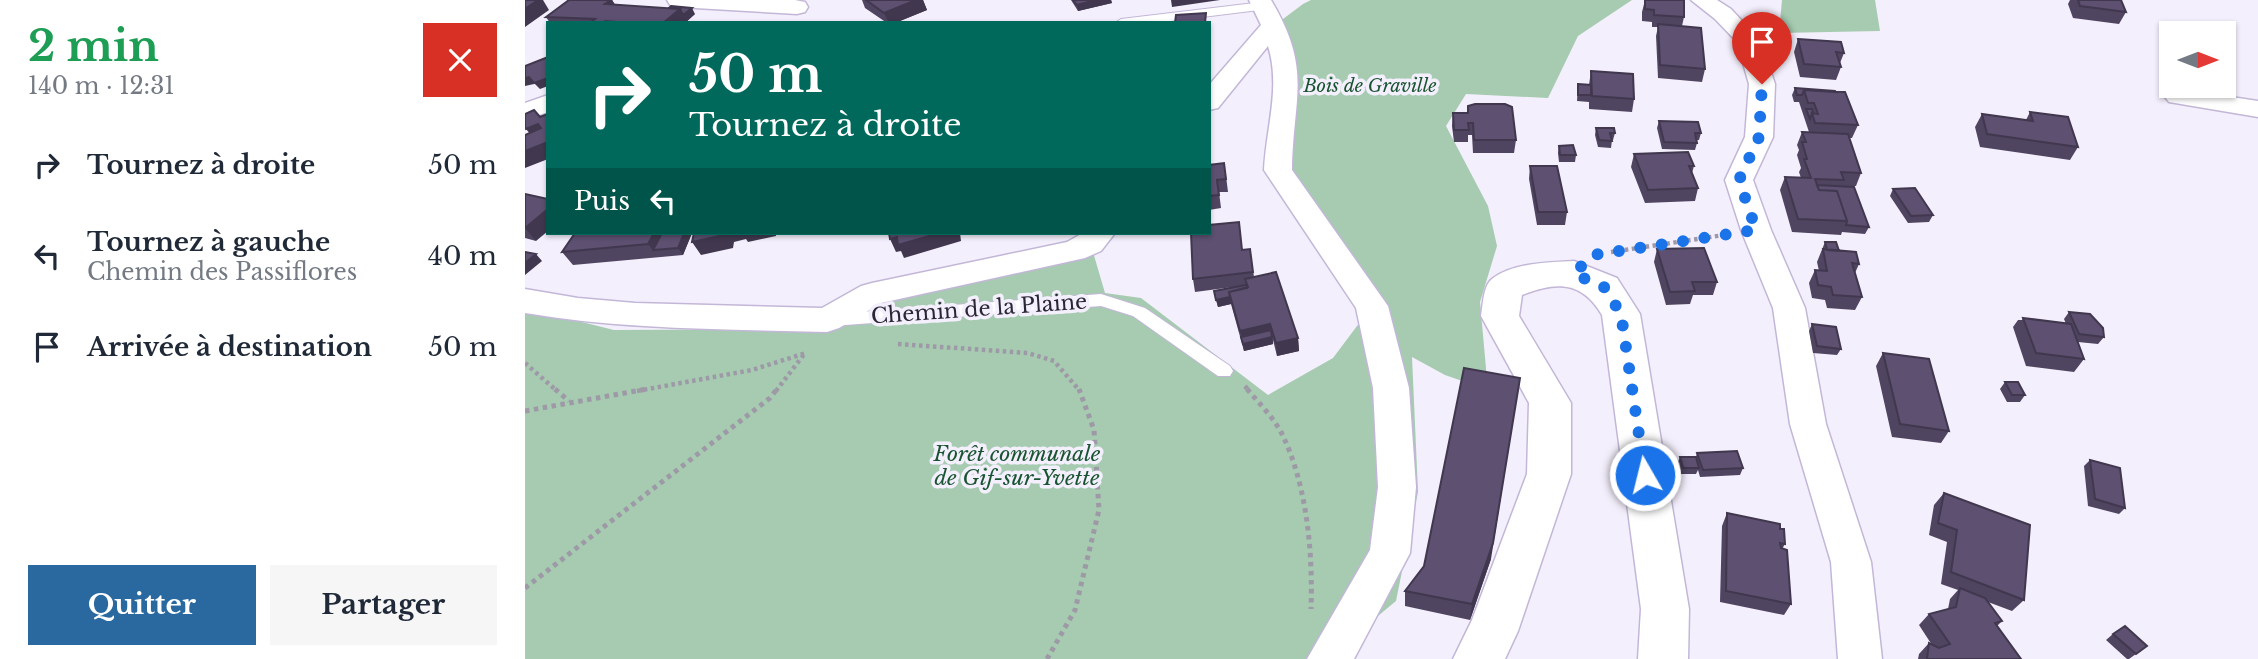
<!DOCTYPE html>
<html lang="fr">
<meta charset="utf-8">
<style>
:root{--surface:#fff;--page:#f6f6f7;--text:#1f2937;--muted:#747a83;--accent:#29699f}
body{margin:0;font-family:"Libre Baskerville",serif;background:var(--page);color:var(--text);height:100vh;display:flex;flex-direction:column;font-size:26px;white-space:nowrap}
*{box-sizing:border-box;margin:0}
p{font-size:23px;color:var(--muted)}
.icon{flex:none;width:38px;height:38px;fill:none;stroke:currentColor;stroke-width:2;stroke-linecap:round;stroke-linejoin:round}
.map{position:relative;flex:1;overflow:hidden}
.panel{display:flex;flex-direction:column;background:var(--surface);width:525px}
.panel>*{flex:none}
.top-card{position:absolute;left:21px;top:21px;width:665px;height:214px;border-radius:0px;box-shadow:0 2px 5px #0004;background:#00695c;color:#fff;overflow:hidden}
.needle{width:46px;rotate:90deg}
.controls{position:absolute;left:1634px;top:21px;display:grid;gap:14px}
.controls a{display:grid;place-items:center;width:77px;height:77px;border-radius:0px;background:var(--surface);box-shadow:0 2px 5px #0004;font-size:35px}
.pin{position:absolute;display:grid;place-items:center;width:60px;height:60px;color:#fff;margin:-72px -30px;border-radius:50% 50% 50% 0;rotate:-45deg;box-shadow:0 0 7px #0007}
.pin .icon{rotate:45deg}
.me{position:absolute;width:77px;margin:-38px;rotate:352deg;stroke-linejoin:round;filter:drop-shadow(0 0 5px #0008)}
.turn{display:flex;align-items:center;gap:24px;height:147px;padding:0 28px;font-size:32px}
.turn .icon{width:91px;height:91px;stroke-width:2.5}
.turn b{display:block;font-size:49px;line-height:60px}
.then{display:flex;align-items:center;height:66px;padding:0 28px;background:#0003;gap:14px;font-size:26px}
.round{display:grid;place-items:center;flex:none;width:74px;height:74px;border-radius:0px;background:var(--page)}
.summary{display:flex;align-items:center;justify-content:space-between;height:119px;padding:0 28px}
h1{font-size:42px;font-weight:700;line-height:52px;color:#1e9e55}
.button{display:flex;gap:14px;margin-top:auto;padding:14px 28px}
.button a{flex:1;height:80px;border-radius:0px;background:var(--accent);color:#fff;font-size:28px;font-weight:700;line-height:80px;text-align:center}
.button a+a{background:var(--page);color:var(--text)}
ul{padding:0;list-style:none}
li{display:flex;align-items:center;gap:21px;height:91px;padding:0 28px}
li div{flex:1}
li b{display:block;font-size:26px}
li em{font-style:normal}
main{display:flex;flex:1;min-height:0}
.map>svg:first-child{display:block}
</style>
<main>
<section class="panel">
<div class="summary"><div><h1>2 min</h1><p>140 m · 12:31</p></div><a class="round" style="background:#d93025;color:#fff"><svg class="icon" aria-label="close" viewBox="0 0 24 24"><path d="M6 6l12 12M18 6L6 18"/></svg></a></div>
<ul>
<li><svg class="icon" aria-label="right" viewBox="0 0 24 24"><path d="M7 20v-9h11M14 6l5 5-5 5"/></svg><div><b>Tournez à droite</b></div><em>50 m</em></li>
<li><svg class="icon" aria-label="left" viewBox="0 0 24 24"><path d="M17 20v-9H6M10 6l-5 5 5 5"/></svg><div><b>Tournez à gauche</b><p>Chemin des Passiflores</p></div><em>40 m</em></li>
<li><svg class="icon" aria-label="arrive" viewBox="0 0 24 24"><path d="M6 21V4h12l-3 4 3 4H6"/></svg><div><b>Arrivée à destination</b></div><em>50 m</em></li>
</ul>
<div class="button"><a>Quitter</a><a>Partager</a></div>
</section>
<div class="map">
<svg width="1733" height="659" viewBox="0 0 1733 659">
<rect width="100%" height="100%" fill="#f4effc"/>
<path fill="#a6cbb1" d="M 786,0 L 1107,0 L 1053,36 L 1023,98 L 941,94 L 921,126 L 963,206 L 972,246 L 955,302 L 963,390 L 920,375 L 887,357 L 893,492 L 871,601 L 801,659 L 0,659 L 0,308 L 89,330 L 262,329 L 349,301 L 568,252 L 580,293 L 616,298 L 743,395 L 808,358 L 847,306 L 765,189 L 746,28 L 778,4 Z
M 1257,0 L 1350,0 L 1355,31 L 1254,33 Z"/>
<g fill="none" stroke-linecap="round" stroke-linejoin="round">
<g stroke="#c3b7d8" stroke-width="2">
<path id="lane" d="M 738,2 L 742,3 L 742,9 L 629,23 L 590,23 L 596,19 Z
M 576,294 L 620,308 L 705,366 L 708,371 L 705,376 L 693,376 L 608,316 L 576,306 L 307,326 L 301,324 L 298,320 L 301,316 L 307,314 Z"/>
</g>
<g stroke="#c3b7d8" stroke-width="3">
<path id="street" d="M 142,0 L 270,0 L 280,2 L 283,7 L 280,12 L 272,14 L 153,7 L 145,5 Z
M 724,0 L 746,0 C 788,70 768,97 767,170 L 863,306 L 884,388 L 891,487 L 885,553 L 829,659 L 782,659 L 845,550 L 853,487 L 848,388 L 831,308 L 739,170 C 741,128 756,87 743,46 L 693,108 L 684,110 L 684,85 L 736,25 Z
M 1166,0 L 1192,0 L 1206,9 L 1235,40 L 1250,84 L 1248,137 L 1228,180 L 1246,230 L 1280,308 L 1301,424 L 1346,562 L 1357,659 L 1313,659 L 1306,562 L 1265,424 L 1248,308 L 1216,230 L 1200,180 L 1220,137 L 1224,84 L 1212,42 L 1190,19 Z
M 1653,89 L 1733,101 L 1733,117 L 1644,102 L 1640,97 L 1644,92 Z
M 23,95 L 23,112 L 0,120 L 0,103 Z
M 558,233 L 590,233 L 576,251 L 560,258 L 356,303 L 314,328 L 302,332 C 201,329 100,330 0,313 L 0,289 L 53,298 L 110,303 L 297,308 L 336,286 L 347,283 L 542,242 Z"/>
</g>
<g stroke="#c3b7d8" stroke-width="3">
<path id="secondary" d="M 1049,261 L 1092,278 L 1115,314 L 1164,609 L 1163,659 L 1113,659 L 1116,609 L 1077,315 C 1057,281 1032,281 997,295 L 994,316 L 1046,403 L 1046,474 L 993,631 L 980,659 L 928,659 L 947,620 L 1002,474 L 1004,403 L 956,316 C 958,305 958,286 967,279 C 986,263 1026,262 1049,261 Z"/>
</g>
<path stroke="#9e99a6" stroke-width="4.5" stroke-dasharray="3.5 3.5" stroke-linecap="butt" d="M 1086,252 L 1199,235
M 373,344 L 503,353 L 529,361 L 555,391
M 0,363 L 32,391
M 720,386 L 724,391
M 112,391 L 227,370 L 281,353
M 251,391 L 280,353"/>
<path stroke="#9e99a6" stroke-width="5" stroke-dasharray="4.5 4.5" stroke-linecap="butt" d="M 30,389 L 44,401
M 722,389 C 734,403 747,416 756,432 C 782,483 788,553 786,609
M 0,411 L 122,389
M 0,588 L 245,398 L 252,389
M 522,659 L 550,610 L 574,510 L 569,430 L 554,389"/>
<use href="#lane" fill="#fff" fill-rule="evenodd"/>
<use href="#street" fill="#fff" fill-rule="evenodd"/>
<use href="#secondary" fill="#fff" fill-rule="evenodd"/>
</g>
<path fill="#504561" d="M 87,0 L 90,5 L 170,14 L 160,23 L 25,23 L 21,17 Z
M 337,0 L 398,0 L 402,10 L 370,23 L 362,23 L 340,8 Z
M 546,0 L 586,0 L 587,3 L 553,11 Z
M 1120,0 L 1159,17 L 1157,26 L 1180,69 L 1177,82 L 1133,78 L 1131,36 L 1133,27 L 1127,27 L 1127,22 L 1117,21 L 1117,12 Z
M 1545,0 L 1596,0 L 1601,12 L 1594,24 L 1548,18 L 1543,4 Z
M 1273,39 L 1319,53 L 1315,63 L 1316,67 L 1311,80 L 1275,77 L 1269,52 Z
M 1066,71 L 1109,99 L 1107,112 L 1064,109 L 1064,102 L 1052,101 L 1053,84 L 1064,85 Z
M 1270,88 L 1310,91 L 1333,125 L 1327,138 L 1324,138 L 1336,173 L 1331,186 L 1316,186 L 1344,227 L 1340,234 L 1317,232 L 1316,235 L 1267,232 L 1255,190 L 1260,177 L 1276,178 L 1274,172 L 1276,168 L 1272,155 L 1274,150 L 1272,145 L 1277,132 L 1284,132 L 1274,102 L 1269,102 L 1267,95 Z
M 1505,112 L 1553,147 L 1545,160 L 1455,147 L 1450,127 L 1457,114 L 1501,120 Z
M 928,113 L 991,140 L 989,153 L 948,153 L 947,135 L 943,135 L 943,142 L 929,142 L 927,126 Z
M 1134,121 L 1176,133 L 1174,140 L 1171,140 L 1172,143 L 1170,150 L 1137,149 L 1132,128 Z
M 1071,128 L 1090,133 L 1088,140 L 1087,140 L 1086,148 L 1073,147 L 1070,135 Z
M 1034,146 L 1051,155 L 1050,162 L 1034,162 L 1033,153 Z
M 1109,154 L 1169,166 L 1167,173 L 1173,188 L 1170,201 L 1120,203 L 1106,167 Z
M 684,165 L 701,176 L 703,192 L 694,192 L 696,208 L 684,210 Z
M 1005,166 L 1042,212 L 1040,225 L 1012,225 L 1004,179 Z
M 1368,189 L 1408,215 L 1404,222 L 1383,223 L 1365,196 Z
M 0,194 L 11,241 L 0,238 Z
M 714,222 L 717,250 L 725,249 L 729,277 L 773,338 L 774,351 L 752,356 L 748,340 L 748,344 L 719,351 L 706,304 L 693,307 L 689,291 L 708,287 L 670,292 L 668,279 Z
M 50,233 L 167,233 L 158,255 L 48,265 L 37,252 Z
M 1300,242 L 1334,264 L 1330,273 L 1337,297 L 1330,310 L 1302,308 L 1300,300 L 1287,298 L 1284,283 L 1290,270 L 1294,271 L 1292,262 Z
M 1132,249 L 1192,282 L 1188,295 L 1168,295 L 1165,304 L 1141,305 L 1129,262 Z
M 1544,312 L 1579,337 L 1573,344 L 1553,342 L 1559,359 L 1549,372 L 1501,366 L 1488,327 L 1493,320 L 1497,320 L 1498,318 L 1541,324 L 1539,319 Z
M 1287,324 L 1316,349 L 1312,355 L 1288,353 L 1284,331 Z
M 1358,353 L 1424,431 L 1416,443 L 1367,437 L 1351,366 Z
M 1480,382 L 1500,395 L 1495,402 L 1482,402 L 1475,389 Z
M 1172,453 L 1218,468 L 1215,475 L 1175,477 L 1173,470 L 1171,474 L 1155,474 L 1152,464 L 1155,457 L 1171,457 Z
M 1565,460 L 1600,508 L 1594,514 L 1563,506 L 1559,466 Z
M 1419,493 L 1499,600 L 1487,611 L 1463,602 L 1477,621 L 1472,626 L 1496,659 L 1393,659 L 1394,654 L 1404,643 L 1407,645 L 1394,625 L 1404,614 L 1423,609 L 1425,599 L 1433,590 L 1416,584 L 1422,542 L 1404,535 L 1409,505 Z
M 1202,513 L 1255,529 L 1260,544 L 1257,549 L 1266,604 L 1259,615 L 1195,602 L 1197,526 Z
M 966,559 L 945,620 L 880,606 L 880,591 Z
M 1588,634 L 1622,646 L 1604,659 L 1602,659 L 1581,640 Z"/>
<path fill="#41384f" d="M 13,0 L 18,0 L 24,10 L 0,27 L 0,9 Z
M 87,0 L 95,12 L 80,4 Z
M 391,0 L 398,0 L 402,10 L 370,23 L 364,23 L 359,13 Z
M 571,0 L 586,0 L 587,3 L 553,11 L 552,5 Z
M 646,0 L 695,0 L 647,7 Z
M 167,8 L 170,14 L 160,23 L 138,23 L 155,9 Z
M 4,77 L 9,84 L 0,86 L 0,78 Z
M 23,78 L 23,86 L 15,89 L 9,83 Z
M 13,124 L 23,137 L 11,141 L 1,129 Z
M 23,142 L 23,159 L 0,168 L 0,151 Z
M 23,209 L 23,231 L 11,241 L 0,228 Z
M 129,233 L 146,233 L 128,250 L 123,244 Z
M 159,233 L 167,233 L 158,255 L 153,248 Z
M 200,233 L 251,233 L 251,236 L 223,242 L 221,239 L 209,242 L 208,248 L 176,255 L 167,242 Z
M 415,233 L 435,233 L 436,241 L 379,258 L 376,251 L 371,252 L 365,239 L 372,237 Z
M 11,254 L 17,261 L 0,275 L 0,263 Z
M 705,297 L 706,304 L 693,307 L 691,300 Z
M 745,324 L 748,344 L 719,351 L 715,331 Z
M 773,338 L 774,351 L 752,356 L 751,343 Z
M 995,378 L 966,559 L 945,620 L 947,604 Z"/>
<path fill="#5d5071" stroke="#41384f" stroke-width="2" d="M 0,0 L 13,0 L 0,9 Z
M 44,0 L 86,0 L 80,4 L 155,9 L 138,23 L 103,23 L 80,21 L 78,23 L 65,23 L 70,19 L 21,17 Z
M 341,0 L 391,0 L 359,13 Z
M 548,0 L 571,0 L 552,5 Z
M 1120,0 L 1159,0 L 1159,17 L 1129,15 L 1129,10 L 1120,9 Z
M 1553,0 L 1596,0 L 1601,12 L 1555,6 Z
M 146,6 L 167,8 L 158,15 L 155,9 L 144,8 Z
M 681,13 L 680,23 L 650,23 L 651,15 Z
M 1133,24 L 1176,28 L 1180,69 L 1135,65 Z
M 1273,39 L 1316,42 L 1319,53 L 1311,52 L 1316,67 L 1279,64 Z
M 23,57 L 23,78 L 9,83 L 4,77 L 0,78 L 0,66 Z
M 1066,71 L 1108,74 L 1109,99 L 1067,96 Z
M 1053,84 L 1066,85 L 1066,95 L 1053,95 Z
M 1270,88 L 1310,91 L 1311,92 L 1279,90 L 1277,95 L 1272,95 Z
M 1279,90 L 1320,92 L 1333,125 L 1290,123 L 1287,113 L 1293,114 L 1289,103 L 1283,103 Z
M 950,104 L 980,104 L 987,107 L 991,140 L 949,140 L 948,123 L 943,123 L 944,130 L 929,130 L 928,113 L 943,113 L 943,106 Z
M 1281,109 L 1287,109 L 1288,113 L 1287,113 L 1285,119 Z
M 9,110 L 15,117 L 23,114 L 23,142 L 0,151 L 0,135 L 16,128 L 13,124 L 1,129 L 0,127 L 0,114 Z
M 1505,112 L 1543,117 L 1553,147 L 1462,134 L 1457,114 L 1508,121 Z
M 1134,121 L 1173,122 L 1176,133 L 1170,133 L 1172,143 L 1139,142 Z
M 1071,128 L 1089,128 L 1090,133 L 1085,133 L 1087,141 L 1074,140 Z
M 1277,132 L 1323,134 L 1336,173 L 1316,172 L 1319,180 L 1290,179 L 1294,190 L 1312,191 L 1322,221 L 1273,219 L 1260,177 L 1286,178 L 1279,159 L 1282,159 L 1277,142 L 1281,142 Z
M 1048,145 L 1051,155 L 1035,155 L 1034,146 Z
M 1163,152 L 1169,166 L 1164,166 L 1173,188 L 1123,190 L 1109,154 Z
M 699,163 L 701,179 L 692,180 L 694,195 L 684,196 L 684,165 Z
M 1005,166 L 1032,166 L 1042,212 L 1013,212 Z
M 1292,185 L 1329,187 L 1344,227 L 1321,225 L 1322,221 L 1312,191 L 1294,190 Z
M 1390,188 L 1408,215 L 1386,216 L 1368,189 Z
M 0,194 L 23,199 L 23,209 L 0,228 Z
M 714,222 L 717,250 L 725,249 L 728,272 L 668,279 L 666,233 L 684,233 L 684,225 Z
M 50,233 L 129,233 L 123,244 L 37,252 Z
M 137,233 L 159,233 L 153,248 L 128,250 Z
M 169,233 L 200,233 L 199,235 L 167,242 Z
M 364,233 L 415,233 L 373,245 L 372,237 L 365,239 Z
M 1300,242 L 1311,242 L 1314,251 L 1302,250 Z
M 1179,248 L 1192,282 L 1167,282 L 1170,291 L 1145,292 L 1132,249 Z
M 1298,249 L 1331,252 L 1334,264 L 1327,263 L 1337,297 L 1308,295 L 1306,287 L 1293,285 L 1290,270 L 1302,271 Z
M 0,252 L 11,254 L 0,263 Z
M 751,272 L 773,338 L 751,343 L 745,324 L 715,331 L 704,292 L 723,287 L 720,279 Z
M 721,285 L 722,288 L 704,292 L 705,297 L 691,300 L 689,291 Z
M 1544,312 L 1565,314 L 1578,328 L 1579,337 L 1554,334 Z
M 1498,318 L 1546,324 L 1559,359 L 1511,353 Z
M 1287,324 L 1311,327 L 1316,349 L 1292,346 Z
M 746,330 L 747,337 L 718,344 L 716,337 Z
M 1358,353 L 1404,359 L 1424,431 L 1375,424 Z
M 939,368 L 995,378 L 968,543 L 947,604 L 880,591 L 899,566 Z
M 1480,382 L 1493,382 L 1500,395 L 1487,395 Z
M 1212,451 L 1218,468 L 1178,470 L 1172,453 Z
M 1155,457 L 1171,457 L 1174,468 L 1158,468 Z
M 1565,460 L 1595,468 L 1600,508 L 1570,499 Z
M 1419,493 L 1505,525 L 1499,600 L 1426,572 L 1432,530 L 1413,523 Z
M 1202,513 L 1255,524 L 1255,529 L 1259,529 L 1260,544 L 1255,543 L 1256,548 L 1262,550 L 1266,604 L 1201,591 Z
M 1435,588 L 1460,598 L 1477,621 L 1470,623 L 1496,659 L 1402,659 L 1404,643 L 1414,648 L 1425,644 L 1404,614 L 1431,607 Z
M 1600,626 L 1622,646 L 1611,654 L 1588,634 Z"/>
<g fill="none" stroke-linecap="round" stroke-linejoin="round">
<path stroke="#1a73e8" stroke-width="12" stroke-dasharray="0 21.6" d="M 1120,475 L 1096,314 L 1079,287 L 1049,274 L 1067,255 L 1231,230 L 1214,180 L 1234,137 L 1237,84"/>
</g>
<g text-anchor="middle" dominant-baseline="central" stroke-width="7" stroke-linejoin="round" paint-order="stroke">
<g font-size="18" font-style="italic" fill="#195431" stroke="#f4effc">
<text x="845" y="86">Bois de Graville</text>
</g>
<g font-size="21" fill="#2b2633" stroke="#f4effc">
<text transform="translate(454 309) rotate(-4)">Chemin de la Plaine</text>
</g>
<g font-size="21" font-style="italic" fill="#195431" stroke="#f4effc">
<text x="492" y="454">Forêt communale<tspan x="492" dy="24">de Gif-sur-Yvette</tspan></text>
</g>
</g>
</svg>
<div class="controls">
<a><svg class="needle" viewBox="-14 -14 28 28"><path d="M0-13l5 13h-10z" fill="#e53935"/><path d="M0 13l5-13h-10z" fill="#747a83"/></svg></a>
</div>
<div class="pin" style="left:1237px;top:84px;background:#d93025"><svg class="icon" aria-label="arrive" viewBox="0 0 24 24"><path d="M6 21V4h12l-3 4 3 4H6"/></svg></div>
<svg class="me" style="left:1120px;top:475px" viewBox="-20 -20 40 40"><circle r="17" fill="#1a73e8" stroke="#fff" stroke-width="3"/><path d="M0-11L8 9 0 5-8 9z" fill="#fff"/></svg>
<div class="top-card">
<div class="turn"><svg class="icon" aria-label="right" viewBox="0 0 24 24"><path d="M7 20v-9h11M14 6l5 5-5 5"/></svg><div><b>50 m</b>Tournez à droite</div></div>
<div class="then">Puis<svg class="icon" aria-label="left" viewBox="0 0 24 24"><path d="M17 20v-9H6M10 6l-5 5 5 5"/></svg></div>
</div>
</div>
</main>
